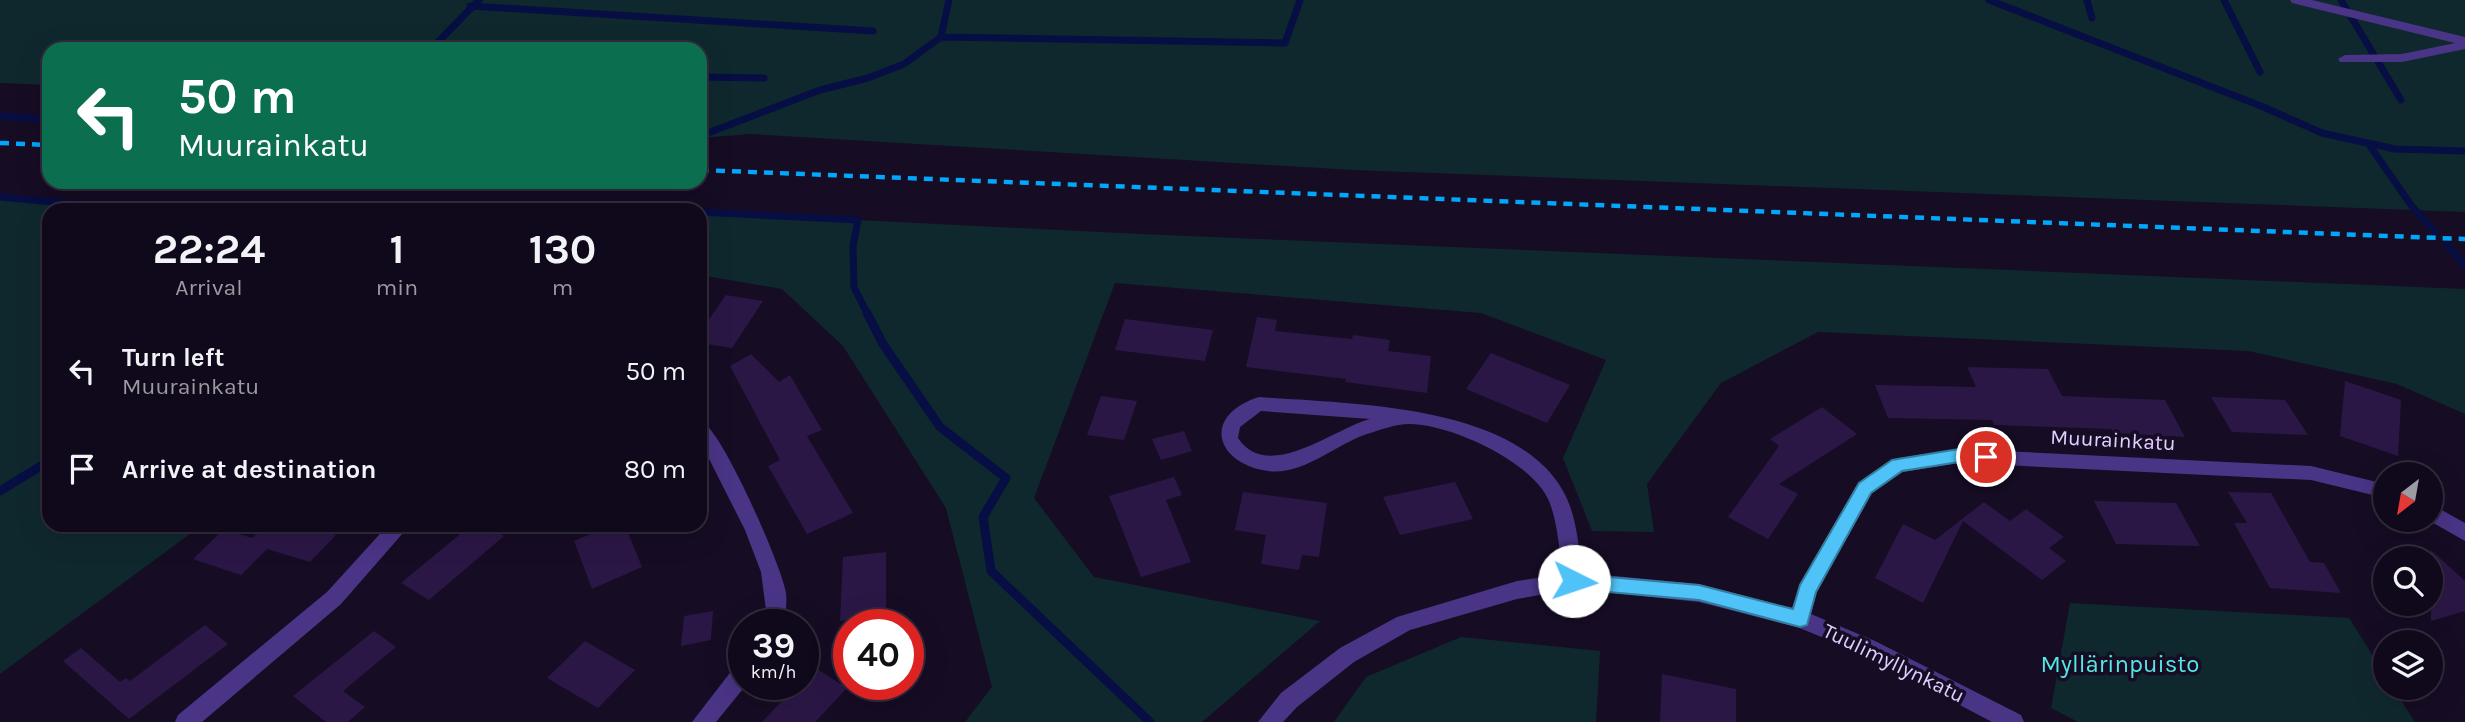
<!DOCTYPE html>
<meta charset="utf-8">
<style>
:root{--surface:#10091b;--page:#191224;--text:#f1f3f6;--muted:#9c9aa3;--line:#302a3a}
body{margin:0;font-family:Karla,sans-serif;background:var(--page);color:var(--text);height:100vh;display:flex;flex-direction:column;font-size:26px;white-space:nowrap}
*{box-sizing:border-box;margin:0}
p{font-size:23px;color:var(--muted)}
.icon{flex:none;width:38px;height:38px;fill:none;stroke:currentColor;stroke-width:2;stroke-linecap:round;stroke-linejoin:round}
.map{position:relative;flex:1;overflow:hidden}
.details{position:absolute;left:42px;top:203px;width:665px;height:329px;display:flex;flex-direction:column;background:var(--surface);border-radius:21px;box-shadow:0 7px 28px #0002,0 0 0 2px var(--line)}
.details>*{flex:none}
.banner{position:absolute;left:42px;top:42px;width:665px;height:147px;border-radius:21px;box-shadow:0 7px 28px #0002,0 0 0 2px var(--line);background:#0b6e4f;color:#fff;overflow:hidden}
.needle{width:46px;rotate:211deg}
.fabs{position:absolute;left:2373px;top:462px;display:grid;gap:14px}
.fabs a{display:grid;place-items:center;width:70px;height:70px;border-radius:50%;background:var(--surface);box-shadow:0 7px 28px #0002,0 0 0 2px var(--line);font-size:35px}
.speed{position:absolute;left:728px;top:609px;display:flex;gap:14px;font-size:35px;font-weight:700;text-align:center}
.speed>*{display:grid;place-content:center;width:91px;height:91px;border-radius:50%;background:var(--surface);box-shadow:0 7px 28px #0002,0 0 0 2px var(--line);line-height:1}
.speed small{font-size:18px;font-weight:400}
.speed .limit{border:10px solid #d22;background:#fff;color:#111}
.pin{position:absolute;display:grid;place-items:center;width:60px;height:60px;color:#fff;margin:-30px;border:4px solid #fff;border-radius:50%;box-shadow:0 2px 7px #0007}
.me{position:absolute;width:77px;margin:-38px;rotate:94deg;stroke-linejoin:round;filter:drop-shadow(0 0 5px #0008)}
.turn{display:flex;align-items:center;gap:24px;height:147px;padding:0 21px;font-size:32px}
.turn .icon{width:91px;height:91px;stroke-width:2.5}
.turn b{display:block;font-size:49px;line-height:60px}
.eta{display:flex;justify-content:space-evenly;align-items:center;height:119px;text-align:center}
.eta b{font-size:42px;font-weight:700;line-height:49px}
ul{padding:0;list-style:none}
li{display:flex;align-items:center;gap:21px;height:98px;padding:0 21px}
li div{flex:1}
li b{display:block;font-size:26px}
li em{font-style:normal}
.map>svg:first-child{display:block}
</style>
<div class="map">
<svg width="2465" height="722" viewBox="0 0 2465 722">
<rect width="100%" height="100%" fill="#160c24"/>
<path fill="#0f282e" d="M 0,0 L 2465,0 L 2465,212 L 1353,170 L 750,134 L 700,138 L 700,49 L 49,49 L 49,85 L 0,83 Z
M 0,197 L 139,210 L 49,210 L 49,525 L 202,525 L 0,674 Z
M 601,204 L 778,213 L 776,216 L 1140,234 L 2465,289 L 2465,414 L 2397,384 L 2248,351 L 1818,332 L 1721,383 L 1647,484 L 1654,532 L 1592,531 L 1563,458 L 1606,360 L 1481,313 L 1115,283 L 1034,498 L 1094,577 L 1320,621 L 1202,722 L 965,722 L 992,687 L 946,508 L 843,346 L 782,289 L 700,275 L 700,210 L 591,210 Z
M 2070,603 L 2349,618 L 2385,675 L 2385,688 L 2393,688 L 2415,722 L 2078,722 L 2051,708 Z
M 1461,637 L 1600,651 L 1596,722 L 1334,722 L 1366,677 Z"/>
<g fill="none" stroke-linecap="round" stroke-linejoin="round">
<path stroke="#060e43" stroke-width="7" d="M 1989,0 L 2261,106 L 2322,133 L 2395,149 L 2465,151
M 2087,0 L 2092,18
M 2224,0 L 2260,72
M 2341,0 L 2401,100
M 470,6 L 873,31
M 941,37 L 949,0
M 431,49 L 479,0
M 700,77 L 764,78
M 0,116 L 49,120
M 700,136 L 820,90 L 868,78 L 904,64 L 941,37 L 1285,43 L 1300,0
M 2370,146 L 2411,205 L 2436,233
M 0,197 L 139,210
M 601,210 L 607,207 L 663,210
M 700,212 L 858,220 L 853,246 L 854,287 L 868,315
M 2447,245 L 2465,266"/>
<path stroke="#060e43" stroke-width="9" d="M 867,313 L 883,344 L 940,427 L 1006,478 L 983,517 L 991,571 L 1150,722
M 0,491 L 49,461"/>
</g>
<path fill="#2b1746" d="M 726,295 L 763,301 L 732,348 L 700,343 L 700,332 Z
M 1257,317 L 1277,320 L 1275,331 L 1352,339 L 1353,335 L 1390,340 L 1388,351 L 1431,356 L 1427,393 L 1345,382 L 1346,379 L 1246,367 Z
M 1125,319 L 1213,330 L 1205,361 L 1115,350 Z
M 1491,353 L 1570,385 L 1547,423 L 1466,389 Z
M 751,354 L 779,382 L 790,375 L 822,430 L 807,436 L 853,513 L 807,534 L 768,466 L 780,460 L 730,366 Z
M 1967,367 L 2048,369 L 2062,396 L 2165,400 L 2185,437 L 2114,433 L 2111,429 L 1994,425 L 1992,420 L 1888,418 L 1875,385 L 1976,387 Z
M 2345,381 L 2401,400 L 2398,456 L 2340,436 Z
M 1101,396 L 1137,401 L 1124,440 L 1087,435 Z
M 2211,397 L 2285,400 L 2308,435 L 2232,432 Z
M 1822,407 L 1857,434 L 1779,484 L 1798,494 L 1768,539 L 1728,517 L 1779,446 L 1770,439 Z
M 1184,431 L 1192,451 L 1161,460 L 1152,439 Z
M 1174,477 L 1182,495 L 1166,500 L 1191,562 L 1141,577 L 1109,496 Z
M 1455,482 L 1473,519 L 1400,535 L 1383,497 Z
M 1243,492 L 1327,503 L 1319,557 L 1302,555 L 1299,570 L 1261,564 L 1266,535 L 1235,530 Z
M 2228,492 L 2271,493 L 2310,562 L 2324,563 L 2341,593 L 2270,588 L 2234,523 L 2247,523 Z
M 2094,501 L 2176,503 L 2200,546 L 2116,544 Z
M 1984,502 L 2010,521 L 2026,509 L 2064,537 L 2049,548 L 2066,561 L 2042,580 L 1963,521 L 1923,603 L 1875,578 L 1903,524 L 1935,540 Z
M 266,525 L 304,525 L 336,535 L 310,562 L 267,549 L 241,575 L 193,559 L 224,529 L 252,538 Z
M 471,525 L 485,525 L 504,536 L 429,600 L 401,583 Z
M 612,525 L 625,525 L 642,567 L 592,589 L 574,541 Z
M 2431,550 L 2465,581 L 2465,611 L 2431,621 Z
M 886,552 L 886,614 L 840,621 L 843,557 Z
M 713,611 L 711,640 L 681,646 L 684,616 Z
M 205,625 L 228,644 L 129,719 L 63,661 L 81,648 L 120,682 L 126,678 L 130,681 Z
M 374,631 L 396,647 L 343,691 L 365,707 L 348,722 L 326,722 L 293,696 Z
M 585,641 L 635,670 L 598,708 L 547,678 Z
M 814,667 L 847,688 L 815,722 L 762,722 L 798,684 L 803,684 L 803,679 Z
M 1662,674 L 1736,689 L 1736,722 L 1660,722 Z"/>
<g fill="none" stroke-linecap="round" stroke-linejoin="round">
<path fill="#4a3486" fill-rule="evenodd" d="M 2290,0 L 2312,0 L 2465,37 L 2465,49 L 2402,62 L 2340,62 L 2338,59 L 2345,55 L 2402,54 L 2455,43 L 2292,3 Z
M 1259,397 C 1347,404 1514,403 1563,491 C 1577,515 1578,546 1583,573 L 1699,584 L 1792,608 L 1800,585 L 1858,483 L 1898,458 L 1959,449 L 2311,466 L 2385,484 L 2385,498 L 2311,480 L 1959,463 L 1903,472 L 1872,493 L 1817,592 L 1811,614 L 1875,641 L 2021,715 L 2024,722 L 1992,722 L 1861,653 L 1797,627 L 1699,602 L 1574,589 L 1517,599 L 1410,630 L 1354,662 L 1297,707 L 1283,722 L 1258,722 L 1281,693 L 1340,648 L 1397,617 L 1517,581 L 1563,574 C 1559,551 1558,523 1549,501 C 1532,461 1450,424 1409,424 C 1396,424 1380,430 1367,434 C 1336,444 1303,476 1268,471 C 1214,463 1202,415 1259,397 ZM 1261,411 L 1370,419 C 1333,429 1268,483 1238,438 L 1240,427 Z
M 700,420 C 721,427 782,567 786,593 C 787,604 786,614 782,625 L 762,625 L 766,610 L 761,572 L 745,530 L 700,441 Z
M 2431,504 L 2465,523 L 2465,541 L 2428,520 L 2431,520 Z
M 388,525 L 410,525 L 341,604 L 202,722 L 175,722 L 178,715 L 327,592 Z
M 744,663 L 744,684 L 747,684 L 716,722 L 692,722 L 736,665 Z"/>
<path stroke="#00a7fa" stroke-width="4.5" stroke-dasharray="9 7" stroke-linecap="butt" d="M 0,143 L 49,145
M 700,170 L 2465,239"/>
</g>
<path fill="#4fc3f7" stroke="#337fa1" stroke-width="2" d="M 1959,449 L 1992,452 L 1995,457 L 1992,462 L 1959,462 L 1902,471 L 1871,493 L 1816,592 L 1807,625 L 1800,627 L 1699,600 L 1574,589 L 1568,587 L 1565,581 L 1568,576 L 1574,574 L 1699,585 L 1793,609 L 1800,585 L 1859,483 L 1892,460 Z"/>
<g text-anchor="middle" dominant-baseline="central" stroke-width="7" stroke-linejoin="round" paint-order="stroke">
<g font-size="21" fill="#e0cfff" stroke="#160c24">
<text transform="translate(2113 440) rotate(3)">Muurainkatu</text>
<text transform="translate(1894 663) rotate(26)">Tuulimyllynkatu</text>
</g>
<g font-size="24" fill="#54e7e4" stroke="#160c24">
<text x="2120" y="664">Myllärinpuisto</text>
</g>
</g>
</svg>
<div class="fabs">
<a><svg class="needle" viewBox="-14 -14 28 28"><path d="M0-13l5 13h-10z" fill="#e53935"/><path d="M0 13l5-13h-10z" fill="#9c9aa3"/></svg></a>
<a><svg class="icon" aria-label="search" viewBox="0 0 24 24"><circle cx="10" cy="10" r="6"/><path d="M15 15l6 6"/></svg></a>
<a><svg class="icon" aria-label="layers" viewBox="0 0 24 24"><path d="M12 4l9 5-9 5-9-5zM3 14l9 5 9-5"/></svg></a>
</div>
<div class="speed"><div>39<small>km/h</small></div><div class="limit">40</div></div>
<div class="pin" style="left:1986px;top:457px;background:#d93025"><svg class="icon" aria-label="arrive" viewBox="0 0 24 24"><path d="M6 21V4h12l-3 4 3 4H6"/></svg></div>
<svg class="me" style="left:1574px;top:581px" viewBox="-20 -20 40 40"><circle r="19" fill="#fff"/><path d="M0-13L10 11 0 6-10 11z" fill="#4fc3f7"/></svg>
<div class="banner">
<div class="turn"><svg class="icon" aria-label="left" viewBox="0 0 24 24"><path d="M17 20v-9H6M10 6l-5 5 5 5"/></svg><div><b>50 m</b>Muurainkatu</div></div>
</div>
<section class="details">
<div class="eta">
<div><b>22:24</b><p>Arrival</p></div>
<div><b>1</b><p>min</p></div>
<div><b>130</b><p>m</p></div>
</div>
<ul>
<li><svg class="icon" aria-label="left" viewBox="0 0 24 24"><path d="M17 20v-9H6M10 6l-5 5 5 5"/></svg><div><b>Turn left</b><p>Muurainkatu</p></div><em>50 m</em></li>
<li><svg class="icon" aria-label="arrive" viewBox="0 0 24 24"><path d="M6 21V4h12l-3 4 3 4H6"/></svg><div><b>Arrive at destination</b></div><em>80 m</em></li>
</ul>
</section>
</div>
